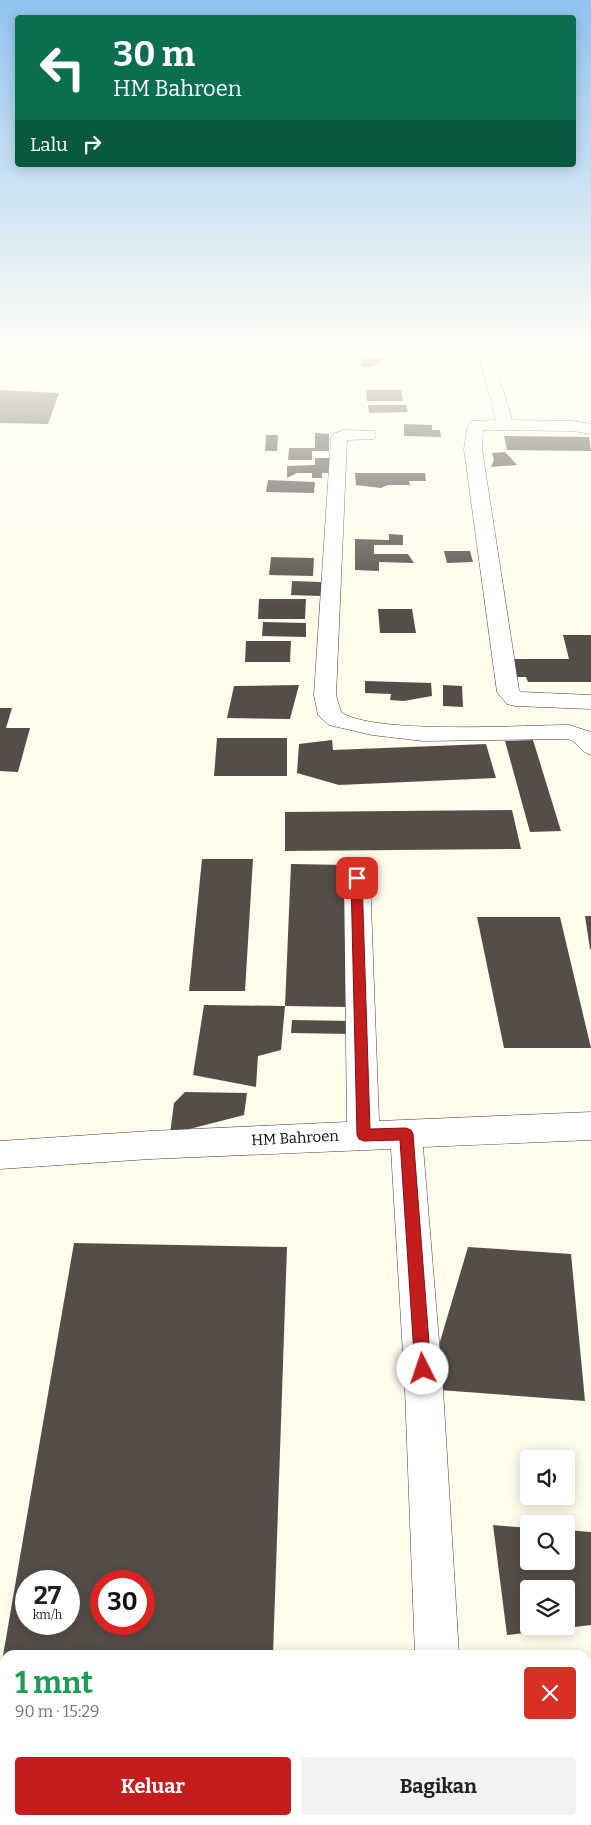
<!DOCTYPE html>
<html lang="id">
<meta charset="utf-8">
<style>
:root{--surface:#fff;--page:#f2f2f2;--text:#202124;--muted:#757577;--accent:#c31d1d}
body{margin:0;font-family:Bitter,serif;background:var(--page);color:var(--text);height:100vh;display:flex;flex-direction:column;font-size:19px;white-space:nowrap}
*{box-sizing:border-box;margin:0}
p{font-size:16px;color:var(--muted)}
.icon{flex:none;width:28px;height:28px;fill:none;stroke:currentColor;stroke-width:2;stroke-linecap:round;stroke-linejoin:round}
.map{position:relative;flex:1;overflow:hidden}
.side{position:absolute;left:0px;top:1650px;width:591px;height:175px;display:flex;flex-direction:column;background:var(--surface);border-radius:15px 15px 0 0;box-shadow:0 2px 12px #0003}
.side>*{flex:none}
.hud{position:absolute;left:15px;top:15px;width:561px;height:152px;border-radius:5px;box-shadow:0 2px 12px #0003;background:#0b6e4f;color:#fff;overflow:hidden}
.fabs{position:absolute;left:520px;top:1450px;display:grid;gap:10px}
.fabs a{display:grid;place-items:center;width:55px;height:55px;border-radius:5px;background:var(--surface);box-shadow:0 2px 12px #0003;font-size:25px}
.speed{position:absolute;left:15px;top:1570px;display:flex;gap:10px;font-size:25px;font-weight:700;text-align:center}
.speed>*{display:grid;place-content:center;width:65px;height:65px;border-radius:50%;background:var(--surface);box-shadow:0 2px 12px #0003;line-height:1}
.speed small{font-size:12px;font-weight:400}
.speed .limit{border:8px solid #d22;background:#fff;color:#111}
.pin{position:absolute;display:grid;place-items:center;width:42px;height:42px;color:#fff;margin:-21px;border-radius:10px;box-shadow:0 2px 8px #0006}
.me{position:absolute;width:55px;margin:-28px;rotate:356deg;stroke-linejoin:round;filter:drop-shadow(0 0 4px #0008)}
.turn{display:flex;align-items:center;gap:18px;height:105px;padding:0 15px;font-size:22px}
.turn .icon{width:65px;height:65px;stroke-width:2.5}
.turn b{display:block;font-size:35px;line-height:42px}
.then{display:flex;align-items:center;height:48px;padding:0 15px;background:#0003;gap:10px;font-size:19px}
.round{display:grid;place-items:center;flex:none;width:52px;height:52px;border-radius:5px;background:var(--page)}
.headline{display:flex;align-items:center;justify-content:space-between;height:85px;padding:0 15px}
h1{font-size:30px;font-weight:700;line-height:38px;color:#1e9e55}
.button{display:flex;gap:10px;margin-top:auto;padding:10px 15px}
.button a{flex:1;height:58px;border-radius:5px;background:var(--accent);color:#fff;font-size:20px;font-weight:700;line-height:58px;text-align:center}
.button a+a{background:var(--page);color:var(--text)}
.map>svg:first-child{display:block}
</style>
<div class="map">
<svg width="591" height="1825" viewBox="0 0 591 1825">
<rect width="100%" height="100%" fill="#fffceb"/>
<path fill="#554e48" fill-rule="evenodd" d="M 361,359 L 385,359 L 372,367 L 362,367 Z
M 0,390 L 59,393 L 48,424 L 0,423 Z
M 366,390 L 401,390 L 403,401 L 367,401 Z
M 368,405 L 406,405 L 408,412 L 369,413 Z
M 404,424 L 432,425 L 432,430 L 440,430 L 441,437 L 404,436 Z
M 315,433 L 329,434 L 329,451 L 312,451 L 312,460 L 288,460 L 289,448 L 315,448 Z
M 266,435 L 278,435 L 277,451 L 265,451 Z
M 504,436 L 589,437 L 591,451 L 507,450 Z
M 505,452 L 517,465 L 491,467 L 494,460 L 492,453 Z
M 315,458 L 330,458 L 331,473 L 322,473 L 322,478 L 312,478 L 312,473 L 297,473 L 287,478 L 287,466 L 315,465 Z
M 355,473 L 425,473 L 426,481 L 409,481 L 410,485 L 388,485 L 381,488 L 356,485 Z
M 268,480 L 315,482 L 314,493 L 266,492 Z
M 389,534 L 403,535 L 403,545 L 374,545 L 374,554 L 408,554 L 414,563 L 379,562 L 379,571 L 355,570 L 355,539 L 389,540 Z
M 444,551 L 470,551 L 473,562 L 447,563 Z
M 271,557 L 314,558 L 313,576 L 269,575 Z
M 292,581 L 321,582 L 321,596 L 291,595 Z
M 259,599 L 306,599 L 305,619 L 258,619 Z
M 378,609 L 412,609 L 416,633 L 380,633 Z
M 263,622 L 306,623 L 306,637 L 262,636 Z
M 563,635 L 591,635 L 591,682 L 528,682 L 526,677 L 515,677 L 512,659 L 569,659 Z
M 246,641 L 291,641 L 290,662 L 245,662 Z
M 365,681 L 431,683 L 432,696 L 404,701 L 390,700 L 391,694 L 365,693 Z
M 299,685 L 290,719 L 227,718 L 234,686 Z
M 443,685 L 462,686 L 463,707 L 443,706 Z
M 0,708 L 12,708 L 6,728 L 30,728 L 18,772 L 0,771 Z
M 217,738 L 287,738 L 287,776 L 214,776 Z
M 332,740 L 333,750 L 486,744 L 496,778 L 339,785 L 297,773 L 299,744 Z
M 533,740 L 561,831 L 530,832 L 505,741 Z
M 512,810 L 521,849 L 285,851 L 285,812 Z
M 202,859 L 253,859 L 245,991 L 189,991 Z
M 291,864 L 348,865 L 347,1007 L 285,1006 Z
M 585,916 L 591,916 L 591,949 L 590,949 Z
M 477,917 L 560,917 L 591,1048 L 504,1048 Z
M 204,1005 L 285,1006 L 281,1050 L 258,1056 L 256,1087 L 193,1075 Z
M 292,1020 L 352,1021 L 352,1034 L 291,1033 Z
M 185,1092 L 247,1093 L 244,1115 L 170,1134 L 174,1103 Z
M 74,1243 L 287,1247 L 273,1655 L 5,1655 L 5,1820 L 267,1820 L 267,1825 L 0,1825 L 0,1673 ZM 26,1581 L 69,1581 L 69,1624 L 26,1624 ZM 101,1581 L 144,1581 L 144,1624 L 101,1624 Z
M 468,1247 L 571,1254 L 585,1401 L 426,1389 Z
M 493,1525 L 529,1528 L 529,1561 L 566,1561 L 566,1530 L 591,1532 L 591,1625 L 507,1635 ZM 529,1589 L 566,1589 L 566,1626 L 529,1626 Z
M 586,1776 L 591,1777 L 591,1825 L 545,1825 L 544,1820 L 586,1820 Z"/>
<g fill="none" stroke-linecap="round" stroke-linejoin="round">
<g stroke="#3f3f3f" stroke-width="1">
<path id="minor" d="M 477,349 L 491,349 L 512,420 L 573,421 L 591,424 L 591,434 L 573,431 L 483,430 L 482,449 L 519,690 L 521,692 L 591,695 L 591,709 L 515,706 L 507,704 L 497,692 L 464,449 L 467,429 L 472,421 L 496,420 Z
M 344,430 L 374,431 L 376,435 L 374,439 L 347,440 L 336,695 L 341,712 C 373,735 524,725 569,725 L 591,732 L 591,755 C 580,752 578,742 568,739 L 423,741 L 372,735 L 329,725 L 318,715 L 314,695 L 331,438 L 333,434 Z
M 357,869 L 366,871 L 370,878 L 379,1121 L 591,1112 L 591,1140 L 423,1147 L 443,1389 L 459,1655 L 415,1655 L 405,1389 L 391,1149 L 150,1159 L 0,1169 L 0,1141 L 150,1131 L 347,1122 L 344,878 L 348,871 Z
M 421,1820 L 469,1820 L 469,1825 L 421,1825 Z"/>
</g>
<use href="#minor" fill="#fff" fill-rule="evenodd"/>
</g>
<linearGradient id="sky" x2="0" y2="1"><stop stop-color="#90c3ef"/><stop offset="0.58" stop-color="#fffef6"/><stop offset="1" stop-color="#fffef6" stop-opacity="0"/></linearGradient>
<rect width="591" height="604" fill="url(#sky)"/>
<path fill="#c31d1d" stroke="#7f1313" d="M 357,874 L 362,878 L 370,1129 L 406,1128 L 411,1130 L 413,1134 L 431,1369 L 428,1375 L 423,1377 L 417,1375 L 415,1369 L 400,1140 L 364,1141 L 359,1139 L 357,1135 L 351,878 Z"/>
<g text-anchor="middle" dominant-baseline="central" stroke-width="5" stroke-linejoin="round" paint-order="stroke">
<g font-size="15" fill="#0c0c0c" stroke="#fff">
<text transform="translate(295 1138) rotate(-3)">HM Bahroen</text>
</g>
</g>
</svg>
<div class="fabs">
<a><svg class="icon" aria-label="sound" viewBox="0 0 24 24"><path d="M4 9h4l5-4v14l-5-4H4zM17 9q2 3 0 6"/></svg></a>
<a><svg class="icon" aria-label="search" viewBox="0 0 24 24"><circle cx="10" cy="10" r="6"/><path d="M15 15l6 6"/></svg></a>
<a><svg class="icon" aria-label="layers" viewBox="0 0 24 24"><path d="M12 4l9 5-9 5-9-5zM3 14l9 5 9-5"/></svg></a>
</div>
<div class="speed"><div>27<small>km/h</small></div><div class="limit">30</div></div>
<div class="pin" style="left:357px;top:878px;background:#d93025"><svg class="icon" aria-label="arrive" viewBox="0 0 24 24"><path d="M6 21V4h12l-3 4 3 4H6"/></svg></div>
<svg class="me" style="left:423px;top:1369px" viewBox="-20 -20 40 40"><circle r="19" fill="#fff"/><path d="M0-13L10 11 0 6-10 11z" fill="#c31d1d"/></svg>
<div class="hud">
<div class="turn"><svg class="icon" aria-label="left" viewBox="0 0 24 24"><path d="M17 20v-9H6M10 6l-5 5 5 5"/></svg><div><b>30 m</b>HM Bahroen</div></div>
<div class="then">Lalu<svg class="icon" aria-label="right" viewBox="0 0 24 24"><path d="M7 20v-9h11M14 6l5 5-5 5"/></svg></div>
</div>
<section class="side">
<div class="headline"><div><h1>1 mnt</h1><p>90 m · 15:29</p></div><a class="round" style="background:#d93025;color:#fff"><svg class="icon" aria-label="close" viewBox="0 0 24 24"><path d="M6 6l12 12M18 6L6 18"/></svg></a></div>
<div class="button"><a>Keluar</a><a>Bagikan</a></div>
</section>
</div>
